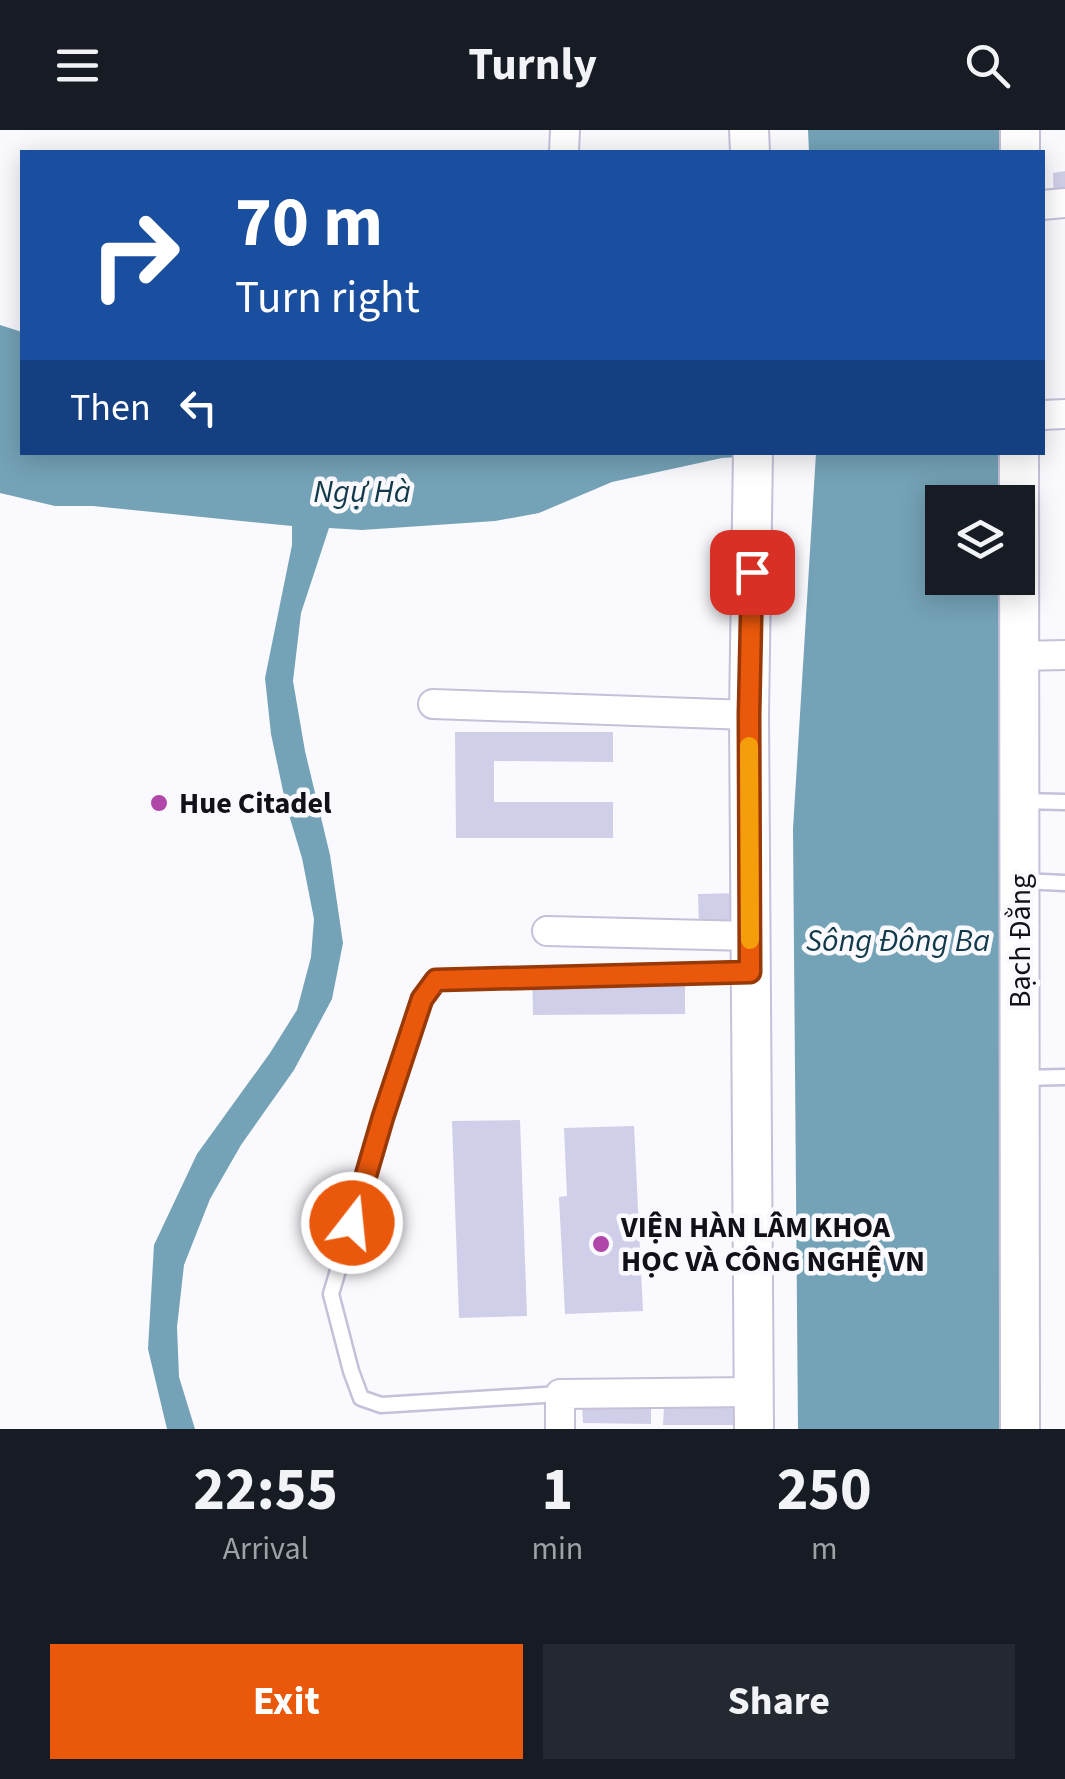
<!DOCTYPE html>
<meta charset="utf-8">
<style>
:root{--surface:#171b24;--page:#242831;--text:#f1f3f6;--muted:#9ea1a6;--accent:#ea580c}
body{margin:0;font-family:"Source Sans 3",sans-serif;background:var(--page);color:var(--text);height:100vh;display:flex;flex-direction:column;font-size:38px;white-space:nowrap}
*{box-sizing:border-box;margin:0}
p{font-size:32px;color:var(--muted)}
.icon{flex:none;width:55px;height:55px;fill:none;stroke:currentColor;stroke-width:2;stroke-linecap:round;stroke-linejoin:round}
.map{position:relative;height:1299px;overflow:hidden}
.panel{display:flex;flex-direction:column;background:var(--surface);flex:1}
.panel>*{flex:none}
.hud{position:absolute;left:20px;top:20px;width:1025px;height:305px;border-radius:0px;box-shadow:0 5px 25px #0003;background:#1a4fa0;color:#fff;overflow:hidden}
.buttons{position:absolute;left:925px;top:355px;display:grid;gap:20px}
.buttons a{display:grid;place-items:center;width:110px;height:110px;border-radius:0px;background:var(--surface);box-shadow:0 5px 25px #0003;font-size:50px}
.pin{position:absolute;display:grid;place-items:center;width:85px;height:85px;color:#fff;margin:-42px;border-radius:20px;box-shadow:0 5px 15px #0006}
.me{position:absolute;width:110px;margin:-55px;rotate:16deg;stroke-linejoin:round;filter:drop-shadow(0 0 8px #0008)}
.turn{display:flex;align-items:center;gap:35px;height:210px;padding:0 50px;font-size:45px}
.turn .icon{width:130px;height:130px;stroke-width:2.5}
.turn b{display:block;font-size:70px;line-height:85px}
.then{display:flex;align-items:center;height:95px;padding:0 50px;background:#0003;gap:20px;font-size:38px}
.eta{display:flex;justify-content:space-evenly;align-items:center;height:170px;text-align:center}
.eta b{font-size:60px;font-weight:700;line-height:70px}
.button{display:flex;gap:20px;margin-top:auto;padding:20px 50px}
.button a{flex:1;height:115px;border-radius:0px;background:var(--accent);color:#fff;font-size:40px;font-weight:700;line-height:115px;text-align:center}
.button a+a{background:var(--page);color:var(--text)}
header{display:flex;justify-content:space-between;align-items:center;height:130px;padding:0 50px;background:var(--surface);font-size:45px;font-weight:700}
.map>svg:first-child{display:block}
</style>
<header><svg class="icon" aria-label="menu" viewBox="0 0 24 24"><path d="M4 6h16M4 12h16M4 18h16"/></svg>Turnly<svg class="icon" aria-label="search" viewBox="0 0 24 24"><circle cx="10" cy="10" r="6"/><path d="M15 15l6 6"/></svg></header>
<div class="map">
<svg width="1065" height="1299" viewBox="0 0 1065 1299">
<rect width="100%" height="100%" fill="#faf9fe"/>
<path fill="#74a2b6" d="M 808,0 L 1003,0 L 1003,22 L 809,22 Z
M 0,195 L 22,202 L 22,322 L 803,323 L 722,328 L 612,352 L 539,383 L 495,391 L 362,400 L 329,398 L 301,483 L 293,551 L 305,621 L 330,725 L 343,813 L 332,869 L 294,940 L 241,1015 L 210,1069 L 184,1135 L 177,1197 L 179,1247 L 195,1299 L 167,1299 L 148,1219 L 154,1115 L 197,1024 L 270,923 L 297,880 L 311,827 L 314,789 L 302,728 L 286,675 L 271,604 L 265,548 L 292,415 L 292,396 L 93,376 L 55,376 L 0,363 Z
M 816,323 L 1002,323 L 1002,372 L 942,372 L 942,448 L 1002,448 L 1000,1299 L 798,1299 L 793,699 Z"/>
<path fill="#d0cfe9" d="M 1065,41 L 1065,70 L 1054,71 L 1053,43 Z
M 455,602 L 613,602 L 613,632 L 494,631 L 494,672 L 613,672 L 613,708 L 456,708 Z
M 739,763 L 740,798 L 699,798 L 698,764 Z
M 685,835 L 685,884 L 533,885 L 532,836 Z
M 520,990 L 527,1186 L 459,1188 L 452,991 Z
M 634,996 L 643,1181 L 565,1184 L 559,1067 L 567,1066 L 564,998 Z
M 582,1276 L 651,1278 L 651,1294 L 583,1293 Z
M 664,1277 L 741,1278 L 741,1295 L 663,1295 Z"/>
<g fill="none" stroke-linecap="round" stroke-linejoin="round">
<g stroke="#c6c0d9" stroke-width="19">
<path id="lane" d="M 1019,671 L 1065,672
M 1021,751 L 1065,753
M 1021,948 L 1065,947
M 560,1264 L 381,1275 L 361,1268 L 351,1241 L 331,1164 L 383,987 L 422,869 L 436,850 L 749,841"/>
</g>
<g stroke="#c6c0d9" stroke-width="32">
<path id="street" d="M 564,22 L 565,0
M 1042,75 L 1065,73
M 1042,285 L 1065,284
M 1019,526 L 1065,525
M 433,574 L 749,585
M 547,801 L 750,806
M 560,1299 L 560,1264 L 753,1262"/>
</g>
<g stroke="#c6c0d9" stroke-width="42">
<path id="secondary" d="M 749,0 L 750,22
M 1020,22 L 1020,0
M 753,322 L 749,585 L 754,1299
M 1019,322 L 1020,1299"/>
</g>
<use href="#lane" stroke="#fff" stroke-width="14"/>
<use href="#street" stroke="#fff" stroke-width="28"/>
<use href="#secondary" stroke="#fff" stroke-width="38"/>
</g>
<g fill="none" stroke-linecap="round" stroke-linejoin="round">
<g stroke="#983908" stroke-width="25">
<path id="route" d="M 352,1093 L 383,987 L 422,869 L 436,850 L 750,842 L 749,585 L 752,442"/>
</g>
<use href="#route" stroke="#ea580c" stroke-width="18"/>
<path stroke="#f59e0b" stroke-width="18" d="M 749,616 L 750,810"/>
</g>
<g fill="#b047a8" stroke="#faf9fe" stroke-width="4">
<circle cx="159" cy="673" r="10"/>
<circle cx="601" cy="1114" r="10"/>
</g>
<g text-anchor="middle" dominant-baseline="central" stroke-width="9" stroke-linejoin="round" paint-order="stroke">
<g font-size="30" font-weight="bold" fill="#121019" stroke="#faf9fe" text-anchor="start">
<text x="179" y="673">Hue Citadel</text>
<text x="621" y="1097">VIỆN HÀN LÂM KHOA<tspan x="621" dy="34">HỌC VÀ CÔNG NGHỆ VN</tspan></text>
</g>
<g font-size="30" fill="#121019" stroke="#faf9fe">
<text transform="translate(1020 811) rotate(-90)">Bạch Đằng</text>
</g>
<g font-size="32" font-style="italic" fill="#103949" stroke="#faf9fe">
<text x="362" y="362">Ngự Hà</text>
<text x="898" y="811">Sông Đông Ba</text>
</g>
</g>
</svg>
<div class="buttons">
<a><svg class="icon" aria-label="layers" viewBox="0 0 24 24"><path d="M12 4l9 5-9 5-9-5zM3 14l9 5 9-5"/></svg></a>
</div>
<div class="pin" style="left:752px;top:442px;background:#d93025"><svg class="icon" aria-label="arrive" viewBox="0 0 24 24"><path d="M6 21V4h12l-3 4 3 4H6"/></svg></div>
<svg class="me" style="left:352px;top:1093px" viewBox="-20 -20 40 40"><circle r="17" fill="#ea580c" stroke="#fff" stroke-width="3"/><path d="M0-11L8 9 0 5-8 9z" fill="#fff"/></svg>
<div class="hud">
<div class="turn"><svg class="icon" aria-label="right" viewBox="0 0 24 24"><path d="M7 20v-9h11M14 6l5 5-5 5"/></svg><div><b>70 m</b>Turn right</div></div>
<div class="then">Then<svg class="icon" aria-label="left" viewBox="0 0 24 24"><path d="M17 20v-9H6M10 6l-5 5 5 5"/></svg></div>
</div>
</div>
<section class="panel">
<div class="eta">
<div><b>22:55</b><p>Arrival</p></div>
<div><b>1</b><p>min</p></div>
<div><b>250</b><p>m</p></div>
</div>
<div class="button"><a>Exit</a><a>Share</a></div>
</section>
